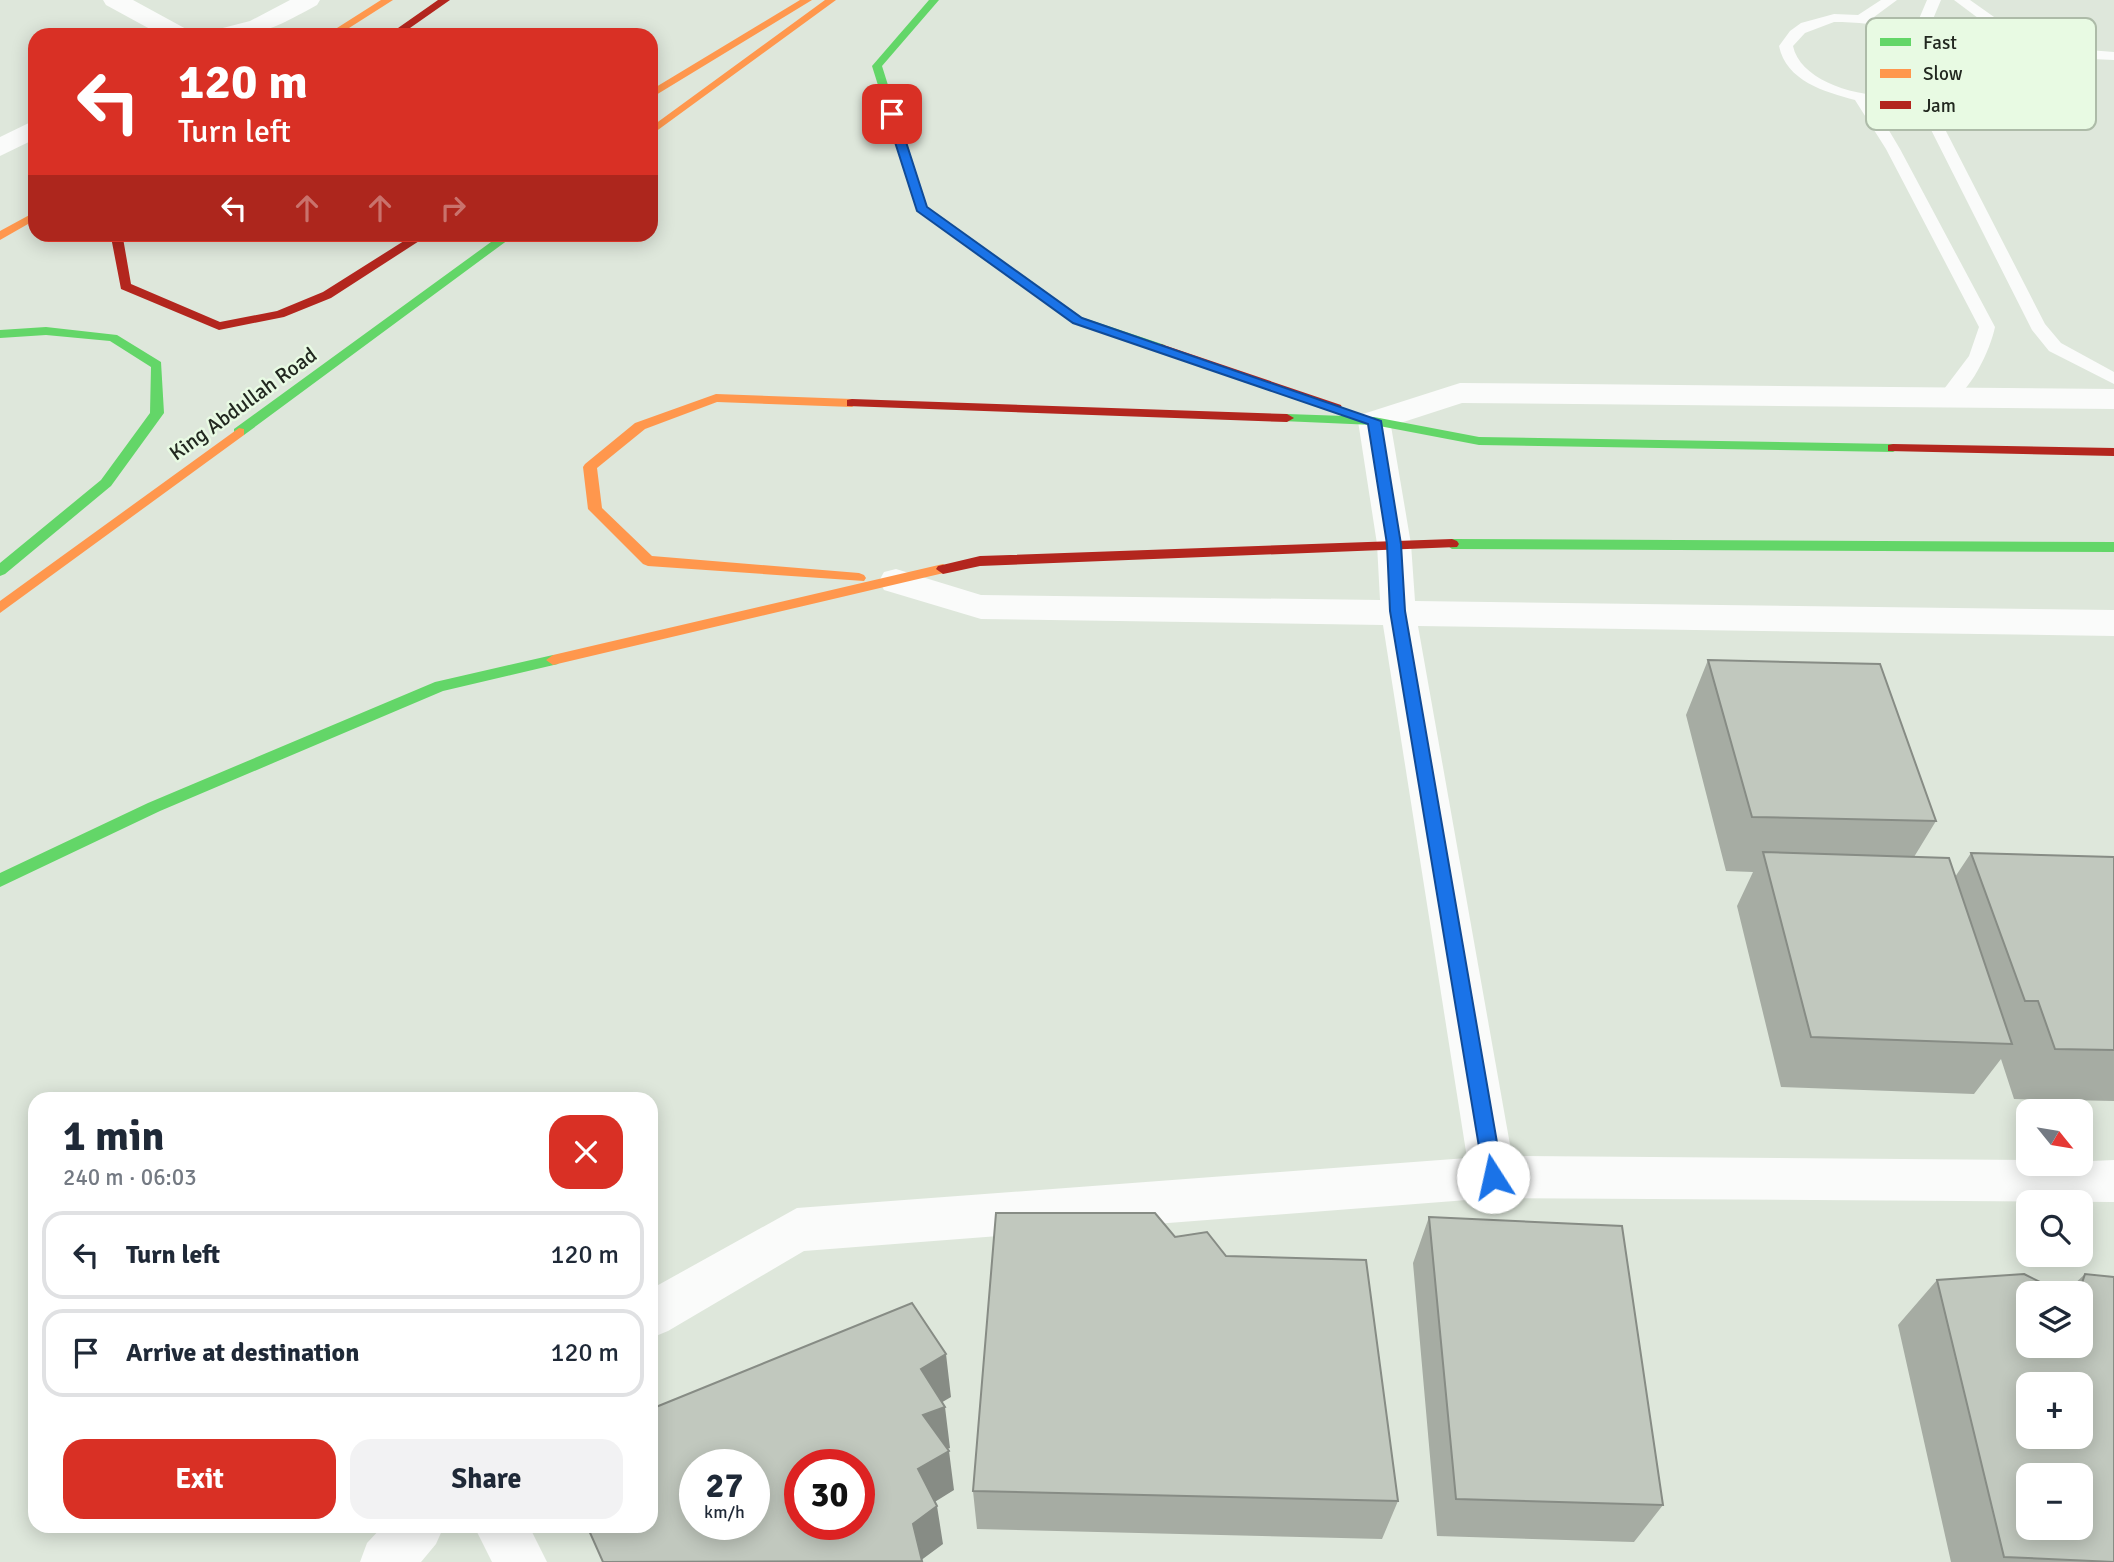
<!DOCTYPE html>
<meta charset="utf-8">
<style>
:root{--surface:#fff;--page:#f2f2f3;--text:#1f2937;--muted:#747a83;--line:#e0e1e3;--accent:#d93025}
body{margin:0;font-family:Signika,sans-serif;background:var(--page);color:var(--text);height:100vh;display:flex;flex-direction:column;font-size:26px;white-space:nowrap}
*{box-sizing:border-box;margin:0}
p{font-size:23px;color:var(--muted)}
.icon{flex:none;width:38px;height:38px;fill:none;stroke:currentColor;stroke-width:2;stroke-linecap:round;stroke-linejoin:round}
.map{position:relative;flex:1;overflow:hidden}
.side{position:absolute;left:28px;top:1092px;width:630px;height:441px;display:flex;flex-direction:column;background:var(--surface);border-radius:21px;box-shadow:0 4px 18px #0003}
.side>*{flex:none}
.hud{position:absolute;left:28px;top:28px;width:630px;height:214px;border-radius:21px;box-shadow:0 4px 18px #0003;background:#d93025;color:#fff;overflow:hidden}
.needle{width:46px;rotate:120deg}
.controls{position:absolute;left:2016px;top:1099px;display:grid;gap:14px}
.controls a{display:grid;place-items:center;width:77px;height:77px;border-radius:14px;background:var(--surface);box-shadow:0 4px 18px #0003;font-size:35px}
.speed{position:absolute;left:679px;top:1449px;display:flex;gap:14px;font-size:35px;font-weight:700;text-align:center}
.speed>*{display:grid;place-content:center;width:91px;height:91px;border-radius:50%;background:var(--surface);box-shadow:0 4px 18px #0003;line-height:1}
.speed small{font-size:18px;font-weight:400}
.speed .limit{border:10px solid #d22;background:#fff;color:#111}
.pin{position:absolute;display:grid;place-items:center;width:60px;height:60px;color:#fff;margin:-30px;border-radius:14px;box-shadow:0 4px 10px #0006}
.me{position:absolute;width:77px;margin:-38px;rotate:350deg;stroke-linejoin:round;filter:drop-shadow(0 0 5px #0008)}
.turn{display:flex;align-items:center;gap:24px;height:147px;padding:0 35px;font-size:32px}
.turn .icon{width:91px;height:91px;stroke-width:2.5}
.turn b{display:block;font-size:49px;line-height:60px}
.lanes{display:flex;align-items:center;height:66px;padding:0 35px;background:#0003;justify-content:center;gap:35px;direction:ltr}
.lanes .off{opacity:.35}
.round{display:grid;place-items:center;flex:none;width:74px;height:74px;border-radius:21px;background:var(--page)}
.head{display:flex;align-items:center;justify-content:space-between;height:119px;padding:0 35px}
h1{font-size:42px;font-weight:800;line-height:52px}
.primary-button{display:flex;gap:14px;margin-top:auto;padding:14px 35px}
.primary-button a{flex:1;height:80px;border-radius:21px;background:var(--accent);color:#fff;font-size:28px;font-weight:800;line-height:80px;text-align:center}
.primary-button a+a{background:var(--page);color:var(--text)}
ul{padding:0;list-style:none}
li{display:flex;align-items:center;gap:21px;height:88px;margin:0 14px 10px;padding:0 21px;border:4px solid var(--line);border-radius:21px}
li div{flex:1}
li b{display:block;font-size:26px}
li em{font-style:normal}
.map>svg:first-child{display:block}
</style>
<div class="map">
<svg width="2114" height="1562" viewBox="0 0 2114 1562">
<rect width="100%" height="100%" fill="#dee7db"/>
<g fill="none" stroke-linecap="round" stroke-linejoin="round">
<path fill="#fafbfa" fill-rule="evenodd" d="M 1881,0 L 1897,0 L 1874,17 L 1916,26 L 1927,0 L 1941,0 L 1928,31 L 1940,39 L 2029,46 L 1994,30 L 1954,0 L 1970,0 L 2004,24 L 2039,40 L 2041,43 L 2037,46 L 2114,52 L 2114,60 L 2092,59 L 2092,64 L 2087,65 L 1958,81 L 1948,92 L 1930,100 L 2045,324 L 2061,343 L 2114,372 L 2114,384 L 2049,351 L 2032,330 L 1917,102 L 1872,102 L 1900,149 L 1995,327 C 1991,348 1969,397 1947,402 L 1938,397 L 1969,356 L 1979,327 L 1886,149 L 1855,100 C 1825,92 1786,81 1779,46 L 1790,31 L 1801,23 L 1834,14 L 1858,15 ZM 1834,22 C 1877,23 1936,26 1947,76 C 1916,113 1803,95 1793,46 L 1805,33 ZM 1949,48 L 2080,58 L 1960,72 L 1957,60 Z"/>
<path fill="#fafbfa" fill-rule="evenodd" d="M 103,0 L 133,0 L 188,30 L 192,35 L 161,35 L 106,5 Z
M 290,0 L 320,0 L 317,5 C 271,30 264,35 211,35 L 215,30 L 250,21 Z
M 35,120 L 35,139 L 0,156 L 0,137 Z
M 1460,383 L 2114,389 L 2114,409 L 1462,403 L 1391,426 L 1411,544 L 1415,601 L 2114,610 L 2114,636 L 1418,626 L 1512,1156 L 2028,1160 L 2028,1164 L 2114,1160 L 2114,1202 L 1493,1198 L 804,1251 L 668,1331 L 651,1338 L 651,1289 L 797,1208 L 1467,1158 L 1383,625 L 981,619 L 884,590 L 879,581 L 884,572 L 896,569 L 981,595 L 1380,600 L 1377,544 L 1358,421 L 1363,414 Z
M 383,1526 L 444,1526 L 436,1544 L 421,1562 L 360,1562 L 367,1543 Z
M 474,1526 L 529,1526 L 547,1562 L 492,1562 Z"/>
<path fill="#63d668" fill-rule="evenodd" d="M 929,0 L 939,0 L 882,66 L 926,206 L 1081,317 L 1165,345 L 1165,351 L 1157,351 L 1073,323 L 917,210 L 872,66 Z
M 502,234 L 516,234 L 244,435 L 234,435 L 234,429 Z
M 46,327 L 117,335 L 161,362 L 164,413 L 111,486 L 5,574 L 0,576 L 0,563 L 101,480 L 150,413 L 151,367 L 110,341 L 46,335 L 0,338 L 0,330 Z
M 1287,414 L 1374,417 L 1479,437 L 1893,444 L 1900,448 L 1893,452 L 1479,445 L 1374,425 L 1282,421 L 1282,415 Z
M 1452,539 L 2114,542 L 2114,552 L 1452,549 L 1445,544 Z
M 553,655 L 560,660 L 558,664 L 443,691 L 160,811 L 0,887 L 0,873 L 148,803 L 435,682 Z"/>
<path fill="#ff974d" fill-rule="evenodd" d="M 381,0 L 393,0 L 338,35 L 326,35 Z
M 800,0 L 812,0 L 651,98 L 651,90 Z
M 825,0 L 836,0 L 651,135 L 651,127 Z
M 35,212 L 35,220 L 0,240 L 0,231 Z
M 716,394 L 852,399 L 858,403 L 852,407 L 717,402 L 645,429 L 597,468 L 602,508 L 652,556 L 859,573 L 864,575 L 866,578 L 864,581 L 648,566 L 643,564 L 588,509 L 583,467 L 585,464 L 635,423 Z
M 239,428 L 244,429 L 244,435 L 0,613 L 0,601 Z
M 943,564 L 950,569 L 948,572 L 553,665 L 546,660 L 553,655 Z"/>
<path fill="#b3261e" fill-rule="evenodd" d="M 438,0 L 450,0 L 400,35 L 388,35 Z
M 126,234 L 123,238 L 131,284 L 220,322 L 277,311 L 323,292 L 415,234 L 430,234 L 331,298 L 284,317 L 219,330 L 121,289 L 111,237 L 113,234 Z
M 1161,344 L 1341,405 L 1342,408 L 1341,411 L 1331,411 L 1157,351 L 1155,348 Z
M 852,399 L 1287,414 L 1294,418 L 1287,422 L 847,406 L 847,400 Z
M 1893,444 L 2114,448 L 2114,456 L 1888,451 L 1888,445 Z
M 1452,539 L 1457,541 L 1459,544 L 1457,547 L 980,566 L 943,574 L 936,569 L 938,566 L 980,556 Z"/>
</g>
<path fill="#a6aca3" d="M 1708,660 L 1936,821 L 1914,857 L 1955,877 L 1971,853 L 2114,857 L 2114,1101 L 2014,1099 L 2001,1059 L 1974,1094 L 1781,1087 L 1737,906 L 1753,872 L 1726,871 L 1686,715 Z
M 1429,1217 L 1663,1505 L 1634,1542 L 1437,1536 L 1413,1263 Z
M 2085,1274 L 2114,1562 L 1951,1562 L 1898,1325 L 1937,1280 L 2044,1284 L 2071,1287 Z
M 973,1491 L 1398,1501 L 1382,1539 L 977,1529 Z"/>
<path fill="#878c85" d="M 946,1354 L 951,1397 L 927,1411 L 921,1369 Z
M 945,1407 L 950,1448 L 930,1455 L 923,1415 Z
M 949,1451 L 954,1490 L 925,1508 L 918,1469 Z
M 937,1506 L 943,1544 L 920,1561 L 913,1524 Z"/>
<path fill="#c1c8be" stroke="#878c85" stroke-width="2" fill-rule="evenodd" d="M 1708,660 L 1880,664 L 1936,821 L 1752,817 Z
M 1763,852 L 1949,858 L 2012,1044 L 1811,1037 Z
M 1971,853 L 2114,857 L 2114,1050 L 2055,1049 L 2038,1001 L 2025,1001 Z
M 996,1213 L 1155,1213 L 1175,1237 L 1207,1232 L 1226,1256 L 1366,1260 L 1398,1501 L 973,1491 Z
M 1429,1217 L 1622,1226 L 1663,1505 L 1456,1499 Z
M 2024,1274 L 2044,1284 L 2080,1289 L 2085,1274 L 2114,1277 L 2114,1562 L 2004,1557 L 1937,1280 ZM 2028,1293 L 2081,1293 L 2081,1346 L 2028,1346 ZM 2028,1384 L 2081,1384 L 2081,1437 L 2028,1437 ZM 2028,1475 L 2081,1475 L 2081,1528 L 2028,1528 Z
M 912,1303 L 946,1354 L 921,1369 L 945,1407 L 923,1415 L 949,1451 L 918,1469 L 937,1506 L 913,1524 L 922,1561 L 603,1562 L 587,1526 L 651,1526 L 651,1409 ZM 695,1465 L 754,1465 L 754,1524 L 695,1524 ZM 800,1465 L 859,1465 L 859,1524 L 800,1524 Z"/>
<path fill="#1a73e8" stroke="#114b97" stroke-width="2" d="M 892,110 L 897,114 L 927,207 L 1082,318 L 1381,421 L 1401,544 L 1405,611 L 1503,1177 L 1500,1183 L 1493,1185 L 1487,1183 L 1484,1177 L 1390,611 L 1387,544 L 1368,424 L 1073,323 L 917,211 L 886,114 Z"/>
<g text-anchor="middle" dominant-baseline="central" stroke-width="5" stroke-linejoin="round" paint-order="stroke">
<g font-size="21" fill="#222820" stroke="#e8fae3">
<text transform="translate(243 404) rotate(-36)">King Abdullah Road</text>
</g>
</g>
<rect x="1866" y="18" width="230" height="112" rx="10" fill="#e8fae3" stroke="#adbba8" stroke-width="2"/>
<rect x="1880" y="38" width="31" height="8" fill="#63d668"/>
<rect x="1880" y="69" width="31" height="9" fill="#ff974d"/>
<rect x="1880" y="101" width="31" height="8" fill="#b3261e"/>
<g font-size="19" fill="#222820">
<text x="1923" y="49">Fast</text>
<text x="1923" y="80">Slow</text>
<text x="1923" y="112">Jam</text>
</g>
</svg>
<div class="controls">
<a><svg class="needle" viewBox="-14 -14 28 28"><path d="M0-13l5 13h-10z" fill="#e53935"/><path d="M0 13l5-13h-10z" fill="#747a83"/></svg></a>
<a><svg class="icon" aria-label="search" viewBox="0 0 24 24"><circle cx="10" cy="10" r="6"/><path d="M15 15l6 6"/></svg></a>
<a><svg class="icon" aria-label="layers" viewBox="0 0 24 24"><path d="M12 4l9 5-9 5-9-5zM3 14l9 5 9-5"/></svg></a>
<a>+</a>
<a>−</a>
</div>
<div class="speed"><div>27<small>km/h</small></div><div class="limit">30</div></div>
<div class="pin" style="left:892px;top:114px;background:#d93025"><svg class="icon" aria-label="arrive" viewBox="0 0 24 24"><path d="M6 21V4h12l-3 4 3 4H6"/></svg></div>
<svg class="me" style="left:1493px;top:1177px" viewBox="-20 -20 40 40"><circle r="19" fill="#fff"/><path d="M0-13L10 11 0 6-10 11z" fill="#1a73e8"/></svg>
<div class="hud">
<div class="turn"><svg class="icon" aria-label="left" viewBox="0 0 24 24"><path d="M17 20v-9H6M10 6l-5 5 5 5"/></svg><div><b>120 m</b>Turn left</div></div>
<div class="lanes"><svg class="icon" aria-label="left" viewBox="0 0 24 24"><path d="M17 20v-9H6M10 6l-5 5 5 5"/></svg><svg class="icon off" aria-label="ahead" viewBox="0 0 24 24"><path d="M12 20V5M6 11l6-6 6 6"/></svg><svg class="icon off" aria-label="ahead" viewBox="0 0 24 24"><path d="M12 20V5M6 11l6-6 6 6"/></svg><svg class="icon off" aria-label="right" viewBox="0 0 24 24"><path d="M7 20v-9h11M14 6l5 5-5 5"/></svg></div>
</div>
<section class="side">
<div class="head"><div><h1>1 min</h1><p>240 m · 06:03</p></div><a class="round" style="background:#d93025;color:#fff"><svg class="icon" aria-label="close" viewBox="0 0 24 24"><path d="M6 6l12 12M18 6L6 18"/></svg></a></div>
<ul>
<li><svg class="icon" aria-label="left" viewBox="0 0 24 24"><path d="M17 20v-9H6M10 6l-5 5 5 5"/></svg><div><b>Turn left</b></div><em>120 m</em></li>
<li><svg class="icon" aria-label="arrive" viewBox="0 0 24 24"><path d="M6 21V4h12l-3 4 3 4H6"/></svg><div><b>Arrive at destination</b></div><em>120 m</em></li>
</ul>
<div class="primary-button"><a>Exit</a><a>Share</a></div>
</section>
</div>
